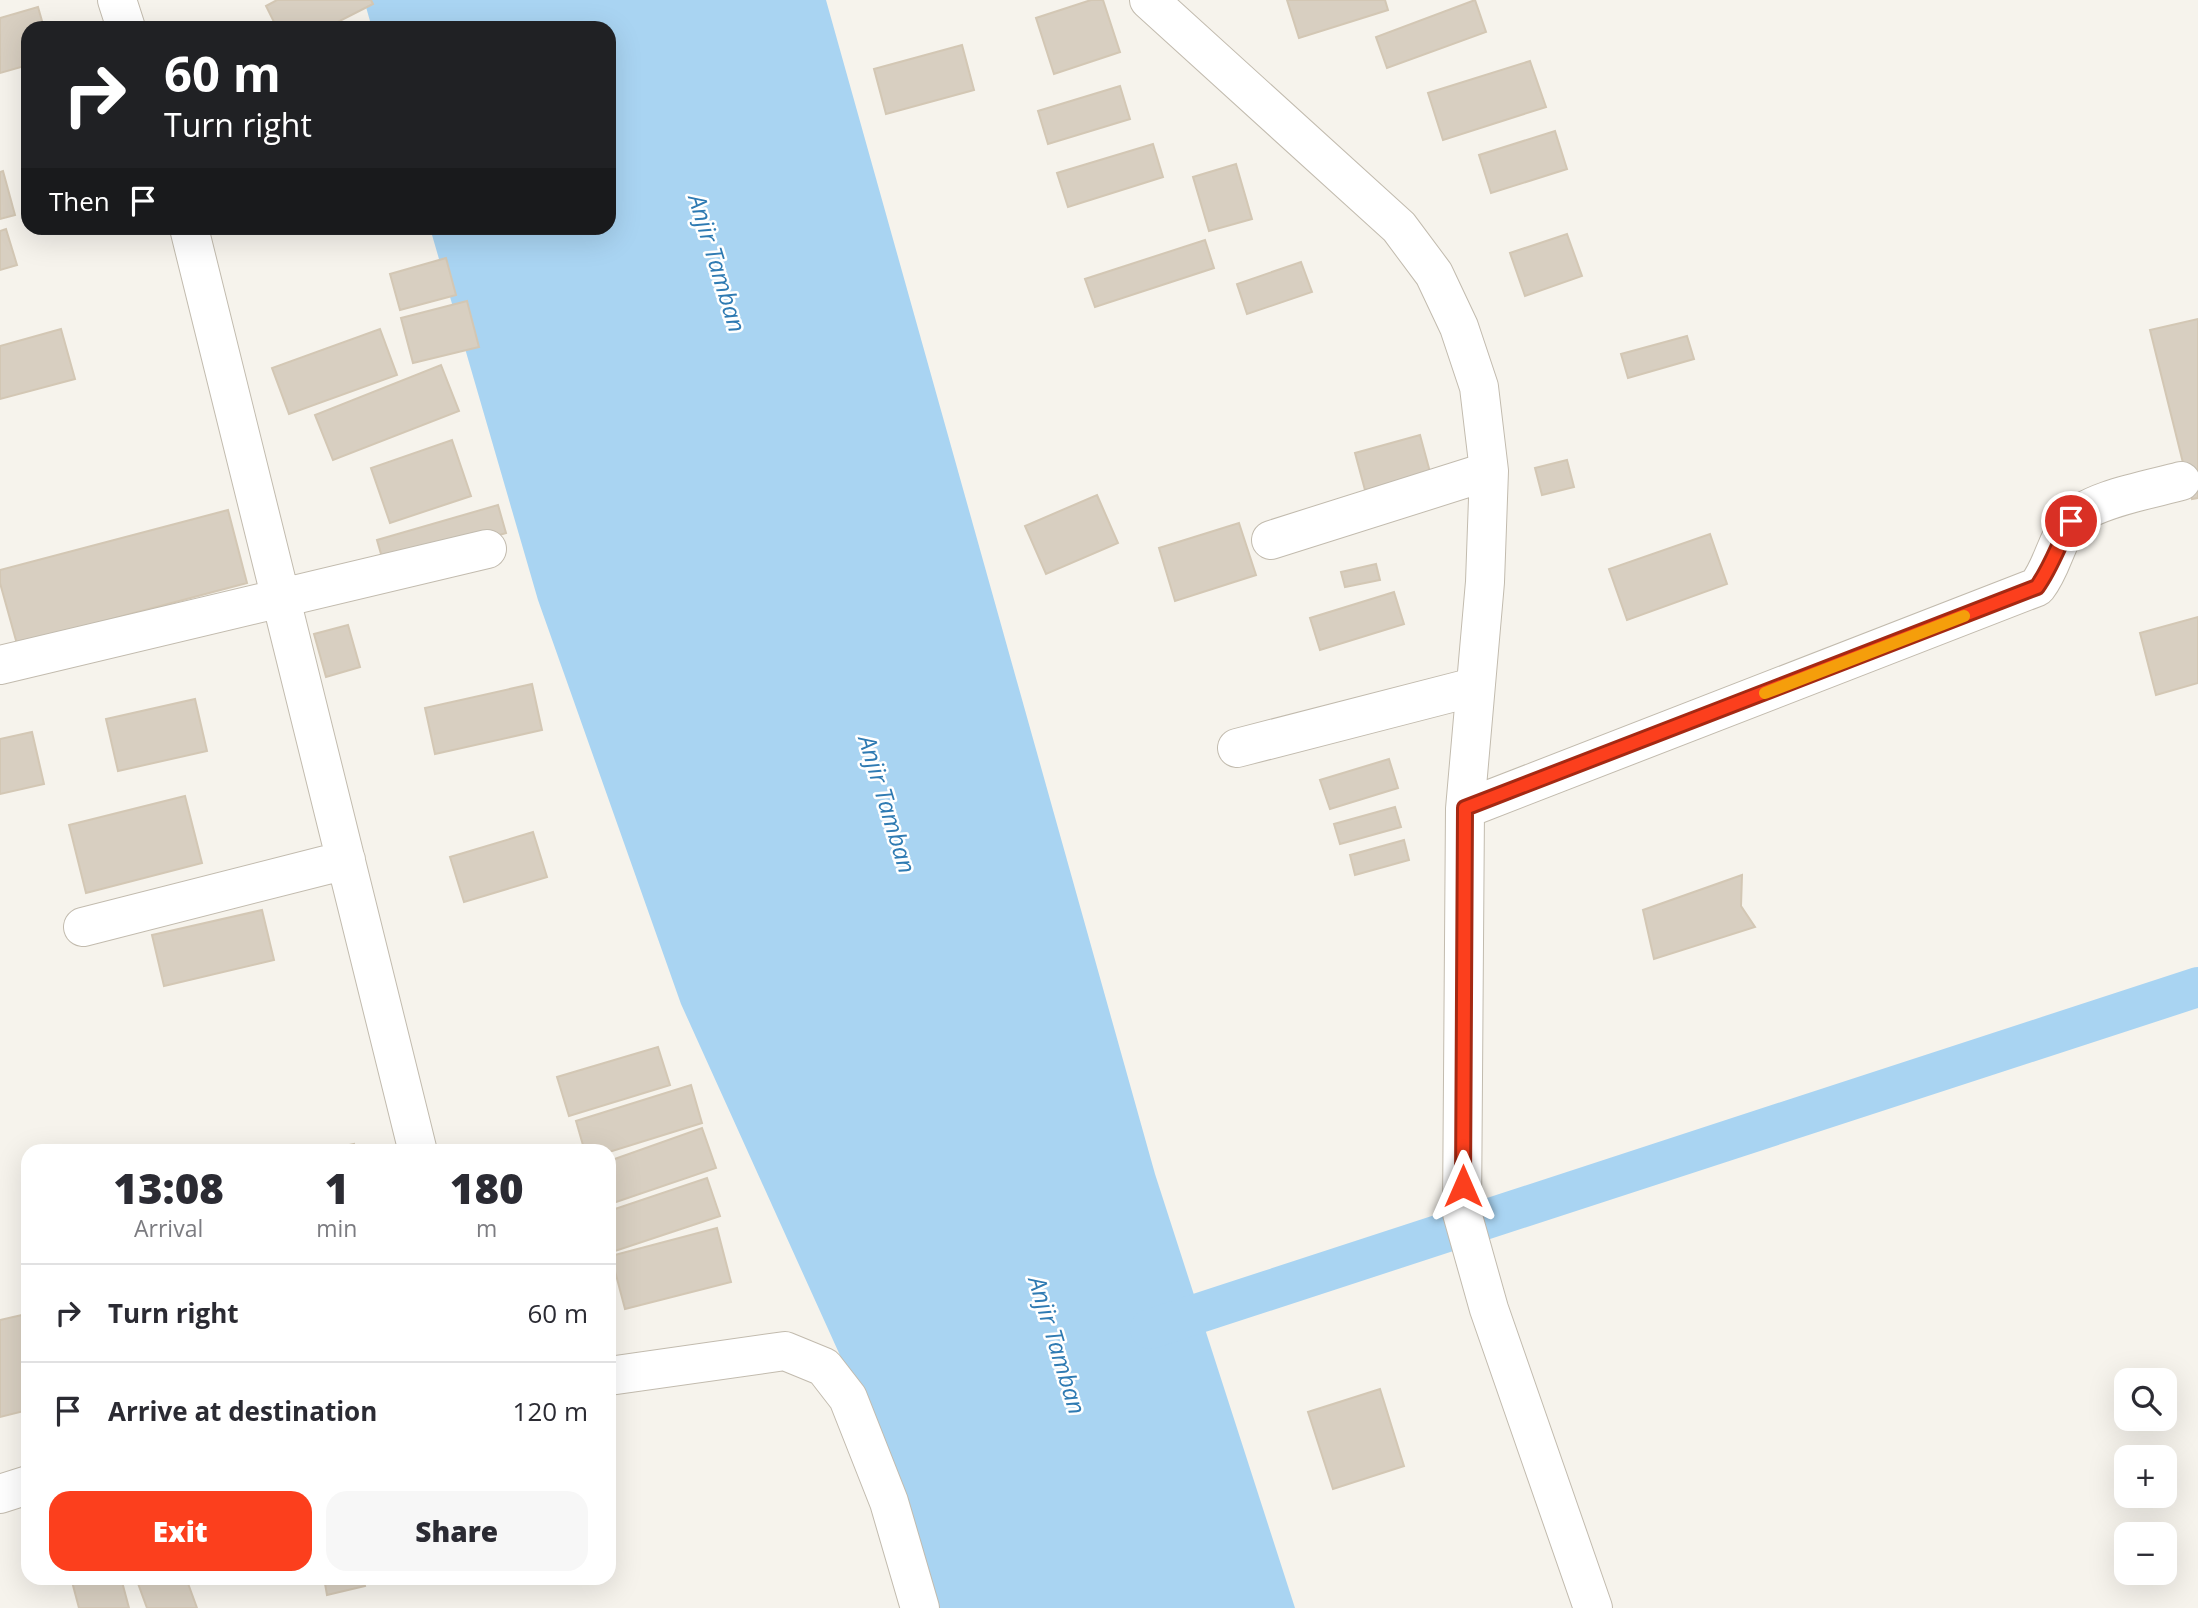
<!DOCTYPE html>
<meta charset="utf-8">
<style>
:root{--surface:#fff;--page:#f7f7f7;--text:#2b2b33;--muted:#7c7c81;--line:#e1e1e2;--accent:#fc3f1d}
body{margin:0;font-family:"Open Sans",sans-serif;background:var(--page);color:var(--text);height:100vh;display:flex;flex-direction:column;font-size:26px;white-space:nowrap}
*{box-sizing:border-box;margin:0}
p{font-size:23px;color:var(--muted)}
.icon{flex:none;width:38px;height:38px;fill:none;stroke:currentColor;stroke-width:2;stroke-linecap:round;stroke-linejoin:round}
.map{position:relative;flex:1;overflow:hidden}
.side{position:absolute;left:21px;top:1144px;width:595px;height:441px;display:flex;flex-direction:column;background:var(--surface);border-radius:21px;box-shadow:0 7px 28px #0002}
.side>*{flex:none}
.hud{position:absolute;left:21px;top:21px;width:595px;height:214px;border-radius:21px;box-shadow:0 7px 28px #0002;background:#202124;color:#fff;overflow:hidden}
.buttons{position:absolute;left:2114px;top:1368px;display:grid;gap:14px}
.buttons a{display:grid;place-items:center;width:63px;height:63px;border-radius:14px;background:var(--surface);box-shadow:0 7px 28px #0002;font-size:35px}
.pin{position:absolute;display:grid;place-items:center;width:60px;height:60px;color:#fff;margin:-30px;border:4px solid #fff;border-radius:50%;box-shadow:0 2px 7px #0007}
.me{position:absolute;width:77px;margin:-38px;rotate:0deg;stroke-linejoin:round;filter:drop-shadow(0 0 5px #0008)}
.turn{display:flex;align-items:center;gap:24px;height:147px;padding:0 28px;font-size:32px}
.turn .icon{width:91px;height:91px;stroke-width:2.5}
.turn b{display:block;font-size:49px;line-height:60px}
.then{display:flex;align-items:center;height:66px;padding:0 28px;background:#0003;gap:14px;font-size:26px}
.eta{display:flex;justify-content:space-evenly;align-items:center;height:119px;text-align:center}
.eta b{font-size:42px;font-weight:800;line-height:49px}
.cta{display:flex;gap:14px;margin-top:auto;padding:14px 28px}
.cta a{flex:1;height:80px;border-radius:21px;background:var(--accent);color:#fff;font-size:28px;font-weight:800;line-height:80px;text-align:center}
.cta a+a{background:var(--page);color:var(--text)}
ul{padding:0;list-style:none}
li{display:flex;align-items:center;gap:21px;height:98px;padding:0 28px;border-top:2px solid var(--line)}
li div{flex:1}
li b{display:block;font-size:26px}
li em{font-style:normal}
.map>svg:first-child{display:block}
</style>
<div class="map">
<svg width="2198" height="1608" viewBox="0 0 2198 1608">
<rect width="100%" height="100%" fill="#f6f3ec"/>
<path fill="#a9d4f2" d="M 364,0 L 826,0 L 1155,1174 L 1295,1608 L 938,1608 L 905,1499 L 681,1004 L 538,600 L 430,228 L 609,228 L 609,28 L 372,28 Z"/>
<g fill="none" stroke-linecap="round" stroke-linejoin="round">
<path stroke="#a9d4f2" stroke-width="40" d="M 1150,1329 L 2198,987"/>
</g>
<path fill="#d8cfc1" stroke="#d3c7b4" stroke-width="2" d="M 277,0 L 371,0 L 373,4 L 326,28 L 277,28 L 266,6 Z
M 1091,0 L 1103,0 L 1120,52 L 1054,74 L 1036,18 Z
M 1287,0 L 1385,0 L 1388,10 L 1299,38 Z
M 1475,0 L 1486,32 L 1387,68 L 1376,37 Z
M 38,7 L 44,28 L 28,28 L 28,65 L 0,73 L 0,18 Z
M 962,45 L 974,90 L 886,114 L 874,69 Z
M 1530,61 L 1546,107 L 1443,140 L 1428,93 Z
M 1120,86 L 1130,119 L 1048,144 L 1038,111 Z
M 1555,131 L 1567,169 L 1491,193 L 1479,155 Z
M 1153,144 L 1163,177 L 1068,207 L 1057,173 Z
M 1236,164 L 1252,219 L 1209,231 L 1193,177 Z
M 3,171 L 15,215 L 0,219 L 0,172 Z
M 6,229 L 17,265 L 0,270 L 0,231 Z
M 1567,234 L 1582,276 L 1525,296 L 1510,253 Z
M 1205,240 L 1214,268 L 1095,307 L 1085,279 Z
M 446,258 L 456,295 L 400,310 L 390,274 Z
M 1301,262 L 1312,292 L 1247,314 L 1237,284 Z
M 467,301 L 479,347 L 413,363 L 401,318 Z
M 2198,319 L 2198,498 L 2192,499 L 2150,330 Z
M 61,329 L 75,379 L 0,399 L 0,346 Z
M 380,329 L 397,375 L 289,414 L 272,368 Z
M 1687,336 L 1694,359 L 1628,378 L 1621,354 Z
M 441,365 L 459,411 L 333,460 L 315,415 Z
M 1420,435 L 1430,472 L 1365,490 L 1355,453 Z
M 452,440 L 471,496 L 390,523 L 371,468 Z
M 1567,460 L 1574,487 L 1542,495 L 1535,468 Z
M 1097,495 L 1118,543 L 1046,574 L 1025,526 Z
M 498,505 L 506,533 L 385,568 L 377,540 Z
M 228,510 L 247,583 L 17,644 L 0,583 L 0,570 Z
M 1239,523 L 1256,575 L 1175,601 L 1159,548 Z
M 1710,534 L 1727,584 L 1627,620 L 1609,569 Z
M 1376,564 L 1380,580 L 1345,587 L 1341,572 Z
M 1394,592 L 1404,624 L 1320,650 L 1310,618 Z
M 2198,617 L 2198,683 L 2156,695 L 2140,633 Z
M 348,625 L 360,667 L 326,677 L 314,634 Z
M 532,684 L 542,730 L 435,754 L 425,708 Z
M 195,699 L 207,751 L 118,771 L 106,719 Z
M 32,732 L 44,784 L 0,794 L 0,739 Z
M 1389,759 L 1398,788 L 1330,809 L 1320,780 Z
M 185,796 L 202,863 L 86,893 L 69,825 Z
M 1395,807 L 1401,827 L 1340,844 L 1334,824 Z
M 533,832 L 547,877 L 464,902 L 450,857 Z
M 1404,840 L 1409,860 L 1355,875 L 1350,855 Z
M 1742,875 L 1741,906 L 1755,927 L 1654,959 L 1643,910 Z
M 262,910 L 274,960 L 164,986 L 152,935 Z
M 658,1047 L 670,1085 L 569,1116 L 557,1077 Z
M 691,1085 L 702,1123 L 609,1152 L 585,1152 L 576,1121 Z
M 702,1128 L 716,1168 L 610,1204 L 609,1161 Z
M 354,1144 L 355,1152 L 316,1152 Z
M 707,1178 L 720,1216 L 612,1252 L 609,1243 L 609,1211 Z
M 717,1228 L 731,1282 L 625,1309 L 611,1256 Z
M 22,1315 L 28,1340 L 28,1410 L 0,1417 L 0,1320 Z
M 1380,1389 L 1404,1466 L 1333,1489 L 1308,1412 Z
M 71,1578 L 121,1578 L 129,1608 L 79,1608 Z
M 136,1578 L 186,1578 L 197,1608 L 147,1608 Z
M 324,1578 L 363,1578 L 365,1586 L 327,1595 Z"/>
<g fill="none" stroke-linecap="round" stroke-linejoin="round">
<g stroke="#c2bbae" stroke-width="40">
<path id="minor" d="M 117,0 L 126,28
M 1149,0 L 1399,227 L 1434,274 L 1459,327 L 1479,387 L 1489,471 L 1485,582 L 1465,809 L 1462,1213 L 1489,1309 L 1593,1608
M 189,228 L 418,1152
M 1271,540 L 1489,471
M 0,665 L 487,549
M 1237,748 L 1474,687
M 1465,809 L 2037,587 C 2053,566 2055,543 2070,523 C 2086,500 2153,489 2181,481
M 83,927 L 346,860
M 609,1376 L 785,1351 L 824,1367 L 848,1398 L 889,1502 L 920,1608
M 0,1494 L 28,1485"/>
</g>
<use href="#minor" stroke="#fff" stroke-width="38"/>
</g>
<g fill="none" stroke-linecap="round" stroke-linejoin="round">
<g stroke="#a42913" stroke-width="18">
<path id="route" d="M 1463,1186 L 1465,808 L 2037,587 C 2052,566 2059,543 2071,521"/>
</g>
<use href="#route" stroke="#fc3f1d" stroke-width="12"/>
<path stroke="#f59e0b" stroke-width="12" d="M 1765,693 L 1964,616"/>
</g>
<g text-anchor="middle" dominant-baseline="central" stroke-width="5" stroke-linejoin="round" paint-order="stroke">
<g font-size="24" font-style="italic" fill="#2e7ab2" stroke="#fff">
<text transform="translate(718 263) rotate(73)">Anjir Tamban</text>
<text transform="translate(888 804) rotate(73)">Anjir Tamban</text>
<text transform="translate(1058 1345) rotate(73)">Anjir Tamban</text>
</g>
</g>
</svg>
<div class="buttons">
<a><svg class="icon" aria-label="search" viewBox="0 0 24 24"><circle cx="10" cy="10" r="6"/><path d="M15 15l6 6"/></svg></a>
<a>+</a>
<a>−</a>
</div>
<div class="pin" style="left:2071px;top:521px;background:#d93025"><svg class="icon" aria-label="arrive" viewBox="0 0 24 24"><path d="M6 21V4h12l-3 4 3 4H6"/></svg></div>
<svg class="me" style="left:1463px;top:1186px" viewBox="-20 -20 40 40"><path d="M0-17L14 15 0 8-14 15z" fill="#fc3f1d" stroke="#fff" stroke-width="4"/></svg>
<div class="hud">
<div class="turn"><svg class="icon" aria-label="right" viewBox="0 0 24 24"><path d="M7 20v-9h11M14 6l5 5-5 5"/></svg><div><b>60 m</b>Turn right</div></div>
<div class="then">Then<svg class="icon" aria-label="arrive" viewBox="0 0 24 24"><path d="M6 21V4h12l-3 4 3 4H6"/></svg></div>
</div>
<section class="side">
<div class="eta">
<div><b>13:08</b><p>Arrival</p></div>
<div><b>1</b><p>min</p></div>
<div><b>180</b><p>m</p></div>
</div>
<ul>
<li><svg class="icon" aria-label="right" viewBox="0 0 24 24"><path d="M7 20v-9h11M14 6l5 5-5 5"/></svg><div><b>Turn right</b></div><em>60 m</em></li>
<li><svg class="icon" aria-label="arrive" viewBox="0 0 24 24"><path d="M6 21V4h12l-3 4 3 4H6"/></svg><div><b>Arrive at destination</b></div><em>120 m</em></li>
</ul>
<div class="cta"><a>Exit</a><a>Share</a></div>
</section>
</div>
